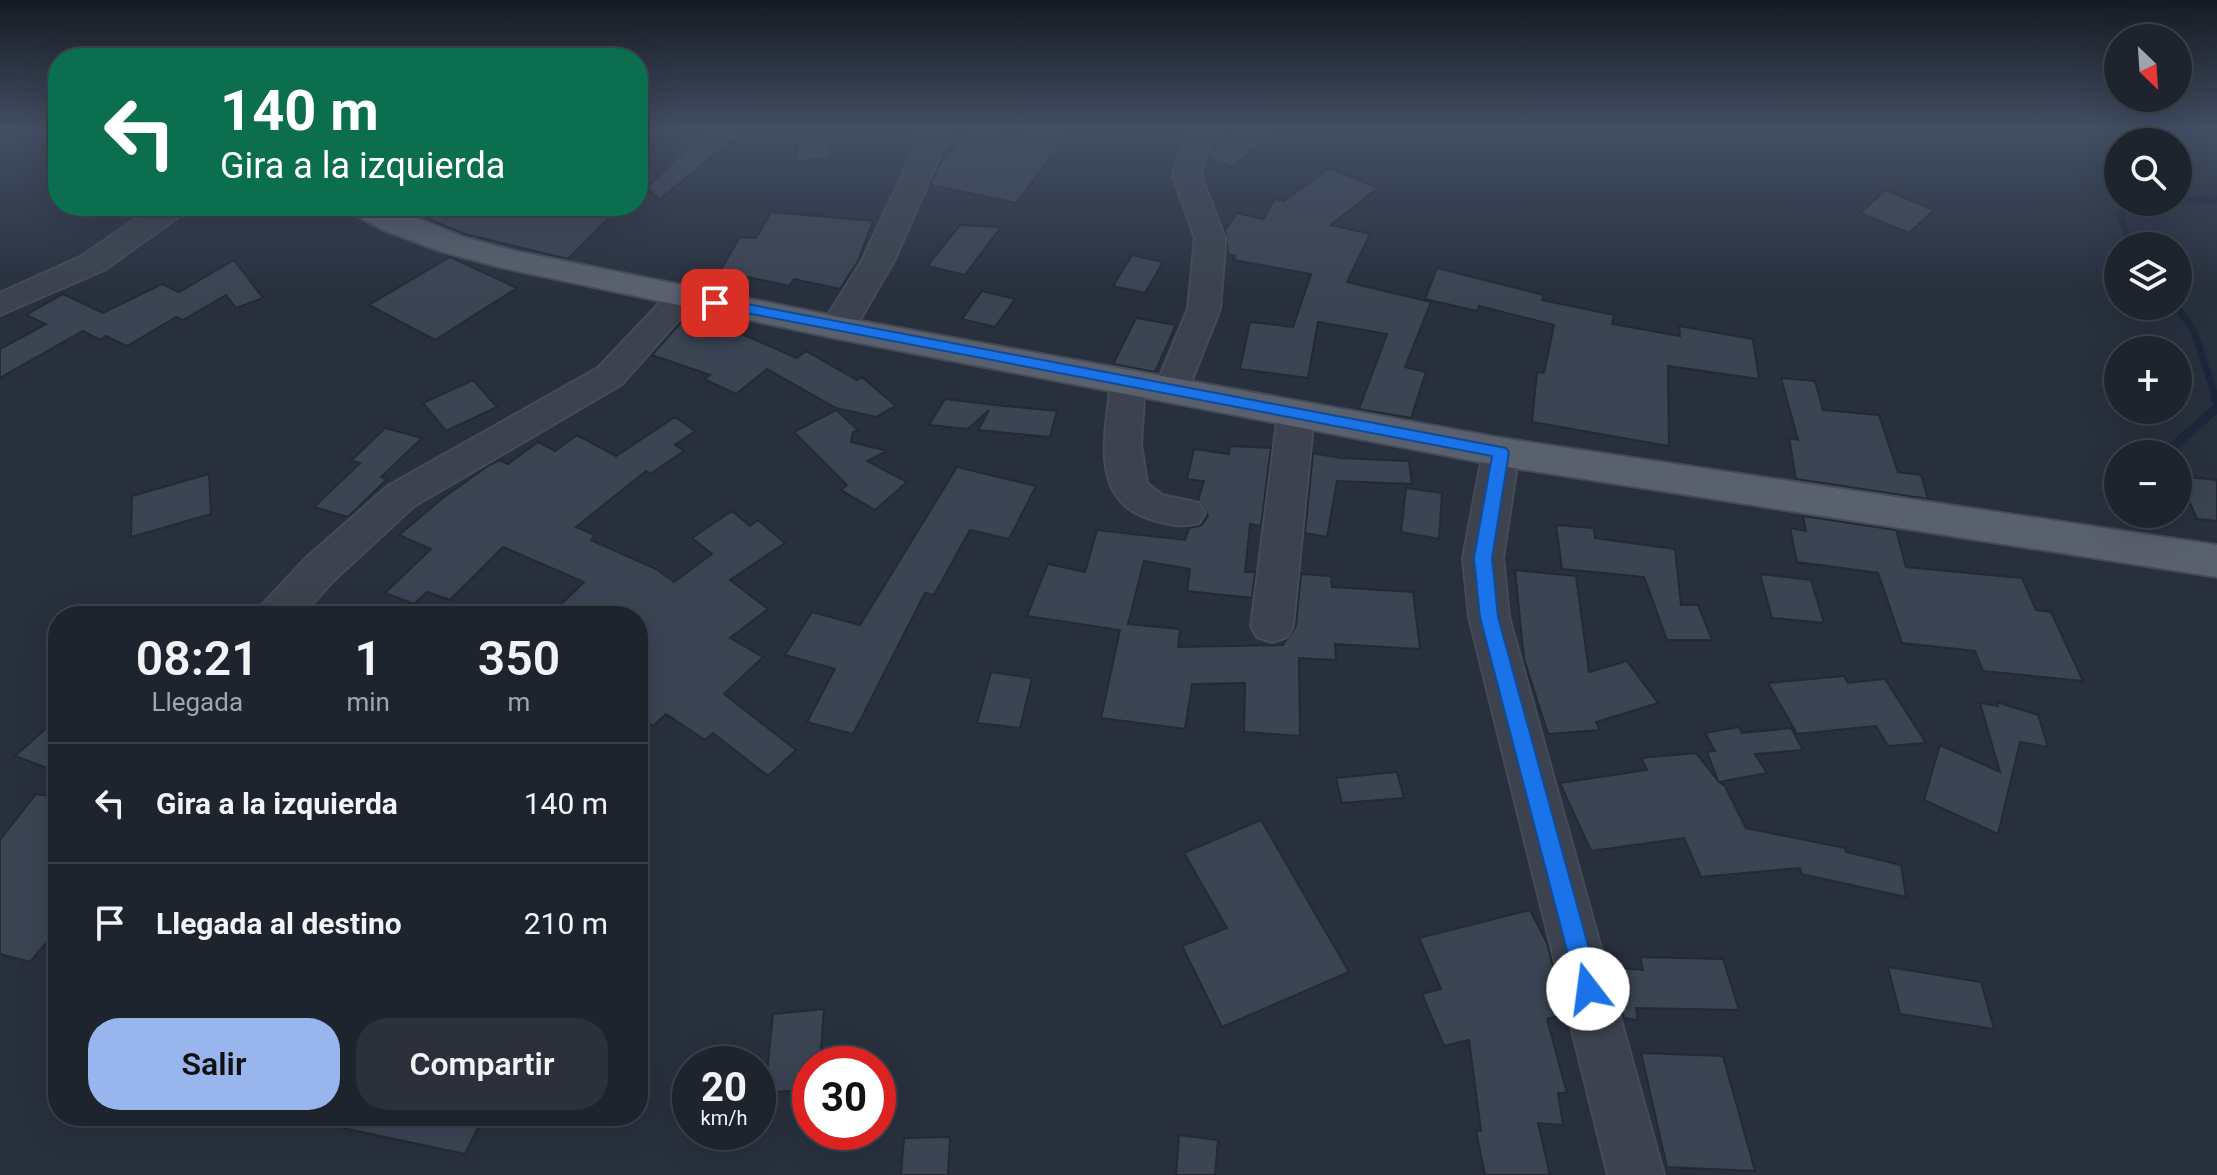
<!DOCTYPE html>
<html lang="es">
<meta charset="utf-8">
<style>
:root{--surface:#1e242e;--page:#2b303a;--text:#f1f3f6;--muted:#a1a4aa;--line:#3c414a;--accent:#98b5ed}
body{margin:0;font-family:Roboto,sans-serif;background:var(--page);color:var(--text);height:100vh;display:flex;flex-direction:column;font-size:30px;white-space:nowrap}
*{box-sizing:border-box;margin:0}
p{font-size:26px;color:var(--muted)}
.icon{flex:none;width:44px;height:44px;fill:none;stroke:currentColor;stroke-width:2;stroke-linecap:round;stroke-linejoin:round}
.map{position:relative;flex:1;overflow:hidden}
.details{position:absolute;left:48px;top:606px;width:600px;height:520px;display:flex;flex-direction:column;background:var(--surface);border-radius:32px;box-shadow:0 8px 32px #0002,0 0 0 2px var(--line)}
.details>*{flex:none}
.hud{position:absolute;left:48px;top:48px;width:600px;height:168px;border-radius:32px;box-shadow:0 8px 32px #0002,0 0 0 2px var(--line);background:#0b6e4f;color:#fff;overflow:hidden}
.needle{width:52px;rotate:155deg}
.tools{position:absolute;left:2104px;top:24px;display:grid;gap:16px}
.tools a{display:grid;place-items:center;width:88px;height:88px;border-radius:50%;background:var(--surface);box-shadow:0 8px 32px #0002,0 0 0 2px var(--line);font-size:40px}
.speed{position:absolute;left:672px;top:1046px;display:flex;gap:16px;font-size:40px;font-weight:700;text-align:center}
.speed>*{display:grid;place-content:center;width:104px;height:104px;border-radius:50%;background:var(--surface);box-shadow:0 8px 32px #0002,0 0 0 2px var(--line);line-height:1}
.speed small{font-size:20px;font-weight:400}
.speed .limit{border:12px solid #d22;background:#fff;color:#111}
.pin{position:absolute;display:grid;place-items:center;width:68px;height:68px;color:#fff;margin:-34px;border-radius:16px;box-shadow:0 4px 12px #0006}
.me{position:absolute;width:88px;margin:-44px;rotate:345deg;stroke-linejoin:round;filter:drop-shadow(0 0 6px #0008)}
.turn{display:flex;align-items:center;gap:28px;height:168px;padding:0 40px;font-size:36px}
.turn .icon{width:104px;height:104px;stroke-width:2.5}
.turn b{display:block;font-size:56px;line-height:68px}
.eta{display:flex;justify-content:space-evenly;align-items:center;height:136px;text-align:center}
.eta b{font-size:48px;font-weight:600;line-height:56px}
.cta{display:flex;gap:16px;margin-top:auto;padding:16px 40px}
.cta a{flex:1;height:92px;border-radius:32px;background:var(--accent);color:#111;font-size:32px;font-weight:600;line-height:92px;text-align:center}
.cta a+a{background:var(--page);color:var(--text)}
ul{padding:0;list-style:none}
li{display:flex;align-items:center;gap:24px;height:120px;padding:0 40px;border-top:2px solid var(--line)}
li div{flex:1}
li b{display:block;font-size:30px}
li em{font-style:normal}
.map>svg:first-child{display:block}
</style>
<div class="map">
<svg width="2217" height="1175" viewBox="0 0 2217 1175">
<rect width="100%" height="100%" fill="#28303e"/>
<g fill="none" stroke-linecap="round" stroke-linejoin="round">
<path stroke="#1c273b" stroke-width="7" d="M 2178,201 L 2217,199
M 2131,246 L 2120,214 L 2142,203 L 2155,202
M 2176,306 L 2194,331 L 2216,399"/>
<path stroke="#1c273b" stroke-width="9" d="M 2215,397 L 2217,402
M 2173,446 L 2217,408"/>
</g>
<path fill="#3b4453" stroke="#232935" stroke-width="2" d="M 708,128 L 747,128 L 659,200 L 647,187 Z
M 972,128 L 1024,138 L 1031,128 L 1071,128 L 1017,203 L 930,185 L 939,165 Z
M 1241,128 L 1280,128 L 1232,167 L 1208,158 L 1212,151 Z
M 832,134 L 829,159 L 795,161 L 799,136 Z
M 1329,168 L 1378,188 L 1331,225 L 1370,234 L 1347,282 L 1431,302 L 1405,367 L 1426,372 L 1411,418 L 1359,409 L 1387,334 L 1318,322 L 1308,378 L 1240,369 L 1250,322 L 1293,327 L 1311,274 L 1233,260 L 1235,256 L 1228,254 L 1225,230 L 1237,213 L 1263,219 L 1275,199 L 1284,201 Z
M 1886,190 L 1934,210 L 1909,233 L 1860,213 Z
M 396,206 L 620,206 L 568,259 L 465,234 Z
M 771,212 L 873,221 L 858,261 L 840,289 L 794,279 L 789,286 L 720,271 L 740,237 L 756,238 Z
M 960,225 L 1001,227 L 965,275 L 927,266 Z
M 1132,255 L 1163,262 L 1145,293 L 1113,286 Z
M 450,257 L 517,288 L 435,340 L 369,305 Z
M 234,260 L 263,298 L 236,308 L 226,295 L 183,320 L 176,317 L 127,346 L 106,336 L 100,340 L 83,331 L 0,378 L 0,349 L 46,324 L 26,315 L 63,294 L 103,313 L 162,284 L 179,292 Z
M 1437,268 L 1544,295 L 1542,300 L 1614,315 L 1612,324 L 1680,336 L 1679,326 L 1753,339 L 1759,379 L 1668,366 L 1669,446 L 1532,422 L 1537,372 L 1544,373 L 1554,325 L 1479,306 L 1477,311 L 1425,299 Z
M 982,291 L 1015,299 L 995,327 L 962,319 Z
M 1136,318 L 1176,325 L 1155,372 L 1113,364 Z
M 683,320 L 732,330 L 797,358 L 806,351 L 857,380 L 862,377 L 896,406 L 876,417 L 836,408 L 767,369 L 736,394 L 704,379 L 710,375 L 652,355 Z
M 1781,378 L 1815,381 L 1823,410 L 1879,415 L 1898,472 L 1921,475 L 1928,499 L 1796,479 L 1789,438 L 1798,440 Z
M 473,380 L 497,407 L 446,431 L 423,403 Z
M 945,399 L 995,405 L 1057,411 L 1050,437 L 978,430 L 989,410 L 968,429 L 929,425 Z
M 836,410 L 858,430 L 853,432 L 851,442 L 887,451 L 867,461 L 907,482 L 875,510 L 841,490 L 847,485 L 794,432 Z
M 675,417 L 695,431 L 675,445 L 684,451 L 650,474 L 646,471 L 576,527 L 595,535 L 591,540 L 656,569 L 674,582 L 712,554 L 692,538 L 732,511 L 750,526 L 758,520 L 785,543 L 730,580 L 768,609 L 730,638 L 763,657 L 724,694 L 796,750 L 768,776 L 713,733 L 705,740 L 666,714 L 653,726 L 638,716 L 638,616 L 549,616 L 584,582 L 503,547 L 450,600 L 427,592 L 414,604 L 385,593 L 431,549 L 399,535 L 444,497 L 488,466 L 499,460 L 508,464 L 538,442 L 555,451 L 577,435 L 616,456 Z
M 385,428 L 422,438 L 381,477 L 387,479 L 348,517 L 314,507 L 360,463 L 351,461 Z
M 1230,446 L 1271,448 L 1261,526 L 1250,524 L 1245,572 L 1255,572 L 1252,598 L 1187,591 L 1190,569 L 1144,561 L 1128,624 L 1180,629 L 1178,647 L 1283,645 L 1296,626 L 1301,574 L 1331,576 L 1332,587 L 1413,592 L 1420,649 L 1335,644 L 1336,660 L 1299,658 L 1300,736 L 1244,732 L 1245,683 L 1192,684 L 1185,729 L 1101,718 L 1120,630 L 1027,616 L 1048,564 L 1085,572 L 1097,530 L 1185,540 L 1189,528 L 1202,525 L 1208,515 L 1198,500 L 1204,481 L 1187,479 L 1194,449 L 1229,454 Z
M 1313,453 L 1340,458 L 1409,461 L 1412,484 L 1337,481 L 1327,537 L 1305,533 Z
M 957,467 L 1036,486 L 1009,539 L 970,530 L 934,595 L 925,593 L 853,734 L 807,722 L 835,669 L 785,655 L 812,612 L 860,625 Z
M 209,474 L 211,514 L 131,537 L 132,496 Z
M 2178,476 L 2217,480 L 2217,521 L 2197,519 Z
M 1406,488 L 1442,493 L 1439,539 L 1401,532 Z
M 1803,516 L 1896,530 L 1906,567 L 2022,578 L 2036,610 L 2051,612 L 2083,681 L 1983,671 L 1975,651 L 1902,643 L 1878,573 L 1797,562 L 1790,528 L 1806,531 Z
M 1556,525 L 1594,528 L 1595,538 L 1675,549 L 1681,605 L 1698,605 L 1712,640 L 1667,640 L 1644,577 L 1562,569 Z
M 1515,570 L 1576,576 L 1589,672 L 1627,661 L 1658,703 L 1596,722 L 1600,730 L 1548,734 L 1524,659 Z
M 1760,574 L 1811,580 L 1824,623 L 1772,618 Z
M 991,672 L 1032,678 L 1020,728 L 977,723 Z
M 1844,676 L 1848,683 L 1885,679 L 1926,743 L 1888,746 L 1876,726 L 1797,734 L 1768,683 Z
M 1996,702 L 2038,715 L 2048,747 L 2020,742 L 1998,834 L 1924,800 L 1940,745 L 2000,772 L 1980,703 L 1998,706 Z
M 58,718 L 58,772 L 15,756 Z
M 1739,727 L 1742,733 L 1791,728 L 1803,750 L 1755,754 L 1767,773 L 1719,782 L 1725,786 L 1746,828 L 1845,848 L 1846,852 L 1901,865 L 1906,897 L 1801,874 L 1800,868 L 1701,877 L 1684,838 L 1591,851 L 1560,783 L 1647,770 L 1641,758 L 1696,753 L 1718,781 L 1707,752 L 1715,751 L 1705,733 Z
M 1397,772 L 1404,798 L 1342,803 L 1336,778 Z
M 36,794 L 58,797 L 58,929 L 30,962 L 0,954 L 0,840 Z
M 1261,820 L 1349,972 L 1222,1027 L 1182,946 L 1227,928 L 1184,853 Z
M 1530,910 L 1547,943 L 1565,1014 L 1547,1019 L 1567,1093 L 1558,1093 L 1563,1125 L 1538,1123 L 1550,1175 L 1485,1175 L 1476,1131 L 1481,1131 L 1469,1040 L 1444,1046 L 1422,994 L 1441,989 L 1419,938 Z
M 1640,957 L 1723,959 L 1739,1010 L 1636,1008 L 1638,1020 L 1624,1018 L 1609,967 L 1643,970 Z
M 1888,967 L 1981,982 L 1994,1029 L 1900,1014 Z
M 824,1009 L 820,1064 L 810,1064 L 810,1089 L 765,1093 L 773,1014 Z
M 1641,1053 L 1723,1056 L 1755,1171 L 1667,1167 Z
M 339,1116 L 484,1116 L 465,1154 L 338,1127 Z
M 1179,1135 L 1218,1140 L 1215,1175 L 1176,1175 Z
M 950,1137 L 948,1175 L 901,1175 L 904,1138 Z"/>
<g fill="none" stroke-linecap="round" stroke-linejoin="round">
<g stroke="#454b57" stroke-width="4">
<path id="minor" d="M 924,128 L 952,128 L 895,259 L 851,335 L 839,338 L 827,335 L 823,328 L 826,318 L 863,259 Z
M 1193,128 L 1221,128 L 1204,160 L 1201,176 L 1225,238 L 1225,248 L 1220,309 L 1188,390 L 1183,398 L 1171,401 L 1159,398 L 1154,390 L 1188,309 L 1195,238 L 1173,176 L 1176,160 Z
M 155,206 L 190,206 L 185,212 L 104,270 L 0,315 L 0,293 L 82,256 Z
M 684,286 L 695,289 L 700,296 L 622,384 L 414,506 L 334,580 L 301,616 L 256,616 L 262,605 L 306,558 L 388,486 L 598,368 L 673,289 Z
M 1128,371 L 1140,374 L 1145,382 L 1141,444 L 1147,483 L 1162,495 L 1199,503 L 1205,513 L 1199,523 C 1182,528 1167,524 1150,519 C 1088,500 1106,432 1111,382 L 1116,374 Z
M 1296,402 L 1308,406 L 1314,414 L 1293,626 L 1287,637 L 1272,642 L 1257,637 L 1251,626 L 1278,414 L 1284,406 Z
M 1501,439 L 1514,443 L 1519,452 L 1503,558 L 1509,617 L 1664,1175 L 1608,1175 L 1469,617 L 1463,558 L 1483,452 L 1488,443 Z"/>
</g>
<g stroke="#454b57" stroke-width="4">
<path id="major" d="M 347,206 L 388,206 L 464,237 L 515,251 L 839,317 L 1501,438 L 2217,545 L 2217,577 L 1501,466 L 839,339 L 499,267 L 440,251 L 383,230 L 351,213 Z"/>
</g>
<use href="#minor" fill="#3c424e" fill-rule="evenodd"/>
<use href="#major" fill="#5a616e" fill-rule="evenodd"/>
</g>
<linearGradient id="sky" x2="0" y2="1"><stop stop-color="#161a22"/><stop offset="0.44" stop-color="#424e63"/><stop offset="1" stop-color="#424e63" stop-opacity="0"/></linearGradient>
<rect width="2217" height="293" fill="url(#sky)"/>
<path fill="#1a73e8" stroke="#114b97" stroke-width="2" d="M 715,298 L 1506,448 L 1509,452 L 1492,558 L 1498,617 L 1600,989 L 1597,997 L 1588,1000 L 1580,997 L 1577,989 L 1480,617 L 1474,558 L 1492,456 L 710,306 L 707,303 Z"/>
</svg>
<div class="tools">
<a><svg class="needle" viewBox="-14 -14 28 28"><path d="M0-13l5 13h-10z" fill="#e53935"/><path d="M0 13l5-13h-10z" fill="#a1a4aa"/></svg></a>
<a><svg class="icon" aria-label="search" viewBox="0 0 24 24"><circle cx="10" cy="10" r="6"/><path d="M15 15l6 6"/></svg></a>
<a><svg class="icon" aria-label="layers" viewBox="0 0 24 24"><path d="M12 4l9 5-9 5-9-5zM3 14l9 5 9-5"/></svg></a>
<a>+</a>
<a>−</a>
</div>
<div class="speed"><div>20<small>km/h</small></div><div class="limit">30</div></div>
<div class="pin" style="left:715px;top:303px;background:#d93025"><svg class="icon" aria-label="arrive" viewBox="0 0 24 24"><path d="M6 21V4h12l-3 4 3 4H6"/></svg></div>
<svg class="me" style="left:1588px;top:989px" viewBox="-20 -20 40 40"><circle r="19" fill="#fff"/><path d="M0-13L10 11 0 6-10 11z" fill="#1a73e8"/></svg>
<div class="hud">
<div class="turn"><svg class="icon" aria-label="left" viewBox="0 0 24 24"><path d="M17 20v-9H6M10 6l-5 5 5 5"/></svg><div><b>140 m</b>Gira a la izquierda</div></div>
</div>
<section class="details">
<div class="eta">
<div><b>08:21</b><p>Llegada</p></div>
<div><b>1</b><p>min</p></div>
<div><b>350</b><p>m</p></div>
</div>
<ul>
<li><svg class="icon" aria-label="left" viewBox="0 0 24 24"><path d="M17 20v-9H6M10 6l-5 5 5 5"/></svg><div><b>Gira a la izquierda</b></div><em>140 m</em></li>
<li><svg class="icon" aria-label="arrive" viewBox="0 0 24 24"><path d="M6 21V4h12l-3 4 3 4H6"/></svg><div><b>Llegada al destino</b></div><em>210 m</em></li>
</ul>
<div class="cta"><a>Salir</a><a>Compartir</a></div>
</section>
</div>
